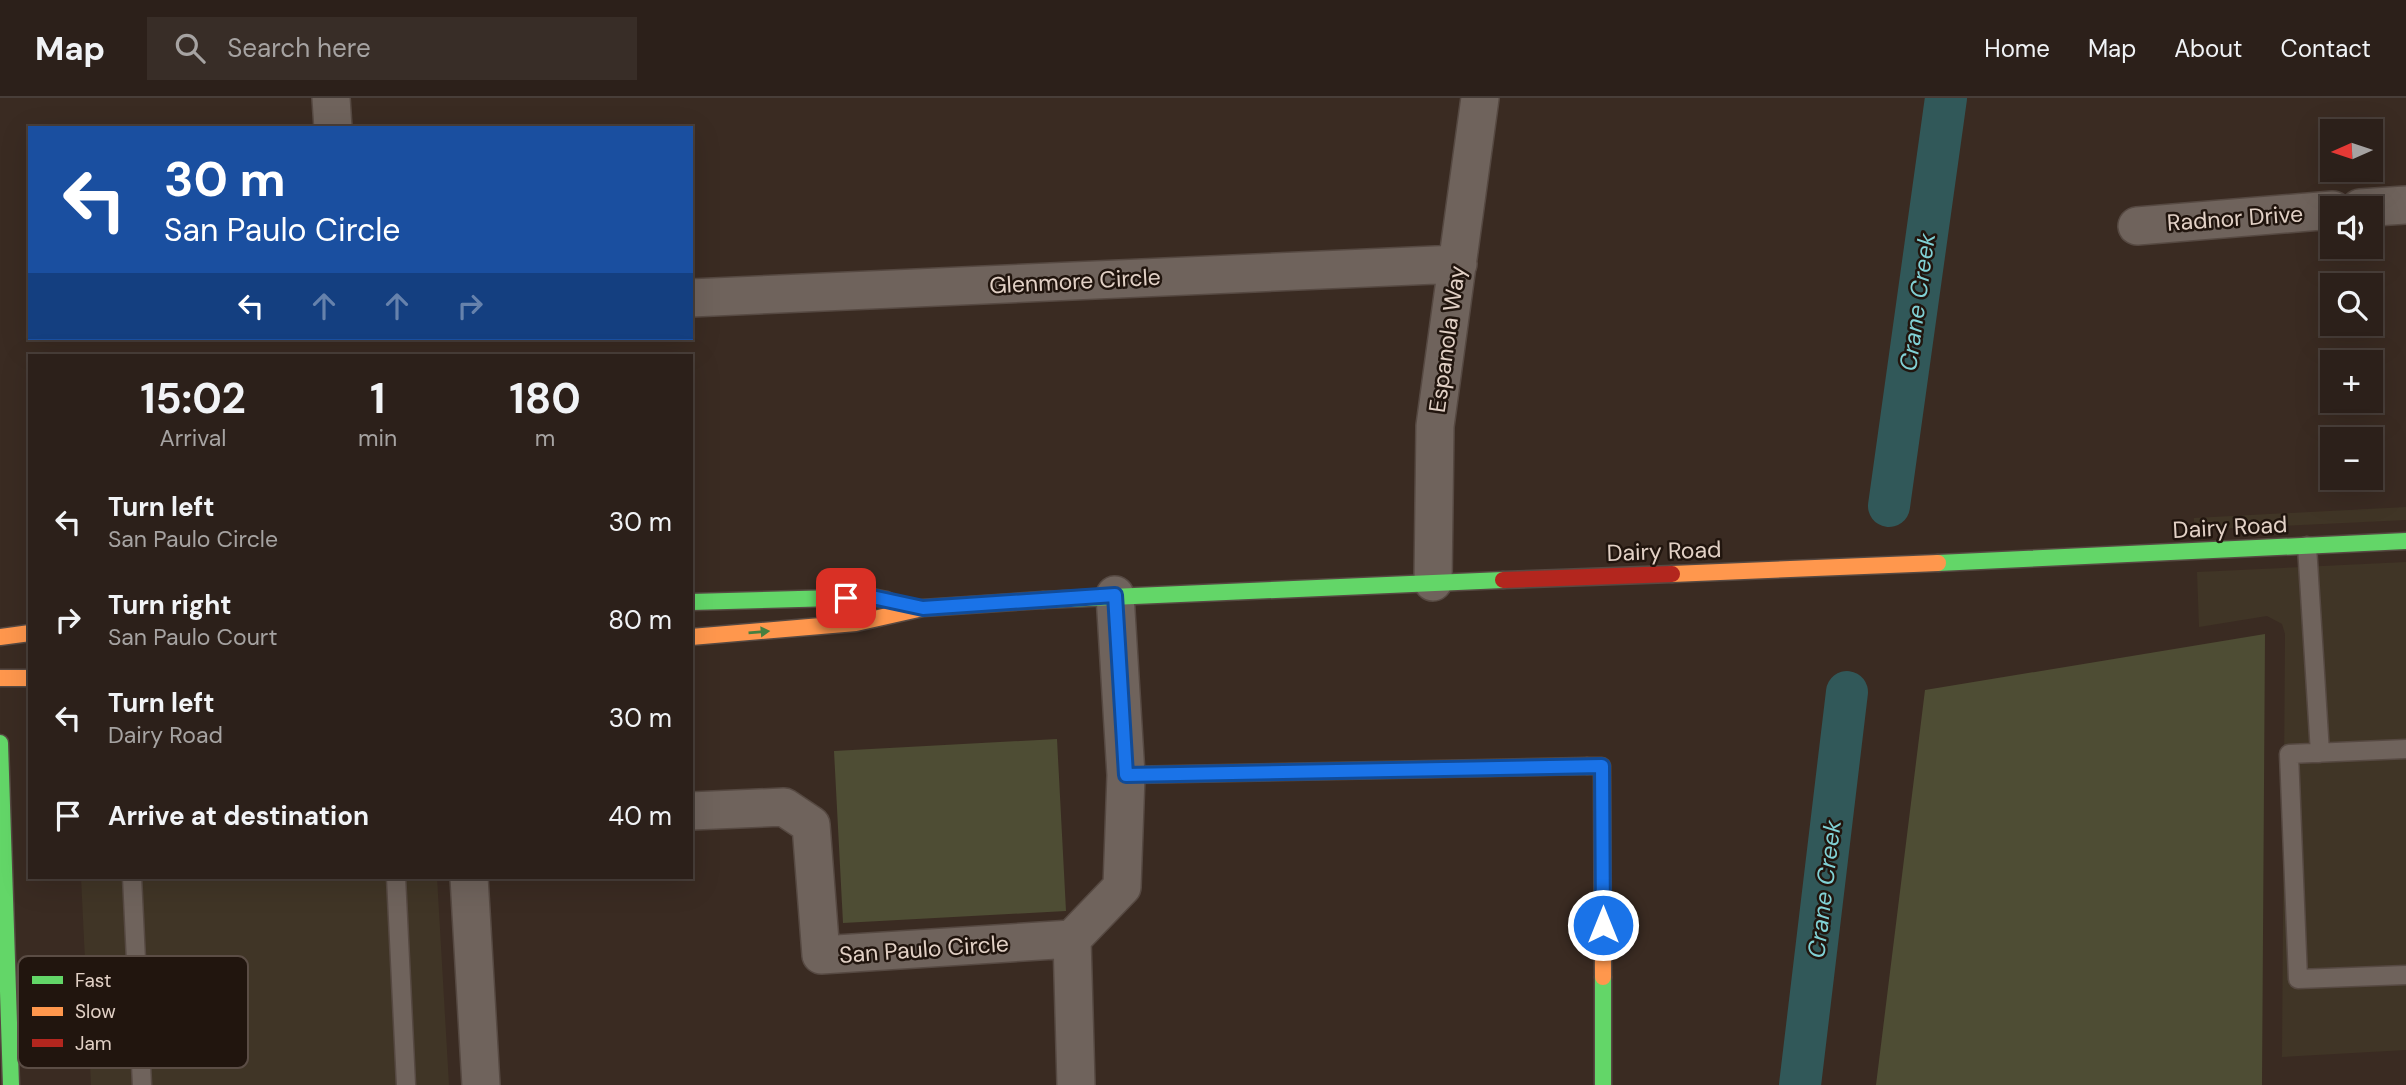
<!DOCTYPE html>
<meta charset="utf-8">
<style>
:root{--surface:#2c201a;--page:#382d27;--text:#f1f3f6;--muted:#a6a3a2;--line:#483e39}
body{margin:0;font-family:"DM Sans",sans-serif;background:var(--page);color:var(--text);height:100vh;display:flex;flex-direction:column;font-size:26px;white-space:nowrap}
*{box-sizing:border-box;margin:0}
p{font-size:23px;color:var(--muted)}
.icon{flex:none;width:38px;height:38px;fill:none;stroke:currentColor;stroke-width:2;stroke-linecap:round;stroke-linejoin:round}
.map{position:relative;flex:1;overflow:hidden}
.sheet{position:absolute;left:28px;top:256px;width:665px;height:525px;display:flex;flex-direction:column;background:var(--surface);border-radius:0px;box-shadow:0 7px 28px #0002,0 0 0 2px var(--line)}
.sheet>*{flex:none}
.top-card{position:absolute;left:28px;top:28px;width:665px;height:214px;border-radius:0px;box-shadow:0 7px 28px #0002,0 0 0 2px var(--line);background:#1a4fa0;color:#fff;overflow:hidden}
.needle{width:46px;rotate:267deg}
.fabs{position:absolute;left:2320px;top:21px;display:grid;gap:14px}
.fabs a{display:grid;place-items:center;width:63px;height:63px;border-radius:0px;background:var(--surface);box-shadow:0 7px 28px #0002,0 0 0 2px var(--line);font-size:35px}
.pin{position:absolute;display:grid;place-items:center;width:60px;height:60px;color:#fff;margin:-30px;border-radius:14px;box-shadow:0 4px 10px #0006}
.me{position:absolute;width:77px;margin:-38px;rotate:0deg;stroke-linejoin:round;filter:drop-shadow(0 0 5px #0008)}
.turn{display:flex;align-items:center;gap:24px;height:147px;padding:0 21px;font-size:32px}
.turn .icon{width:91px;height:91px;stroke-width:2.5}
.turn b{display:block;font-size:49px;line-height:60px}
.lanes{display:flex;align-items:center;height:66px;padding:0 21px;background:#0003;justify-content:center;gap:35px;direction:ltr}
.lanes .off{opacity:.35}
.eta{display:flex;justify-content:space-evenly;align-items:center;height:119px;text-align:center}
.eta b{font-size:42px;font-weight:700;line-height:49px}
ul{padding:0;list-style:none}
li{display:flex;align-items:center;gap:21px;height:98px;padding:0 21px}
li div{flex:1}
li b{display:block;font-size:26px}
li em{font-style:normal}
header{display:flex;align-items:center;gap:42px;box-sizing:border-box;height:98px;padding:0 35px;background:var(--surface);border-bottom:2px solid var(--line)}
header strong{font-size:33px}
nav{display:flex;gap:38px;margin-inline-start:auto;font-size:24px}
.search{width:490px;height:63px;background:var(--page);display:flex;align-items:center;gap:18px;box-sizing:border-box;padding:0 24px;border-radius:0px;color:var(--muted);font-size:26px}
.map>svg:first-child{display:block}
</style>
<header>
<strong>Map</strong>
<div class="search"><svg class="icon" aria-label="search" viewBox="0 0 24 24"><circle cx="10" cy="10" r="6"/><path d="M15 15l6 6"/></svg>Search here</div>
<nav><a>Home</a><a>Map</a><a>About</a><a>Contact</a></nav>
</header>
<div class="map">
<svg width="2406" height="987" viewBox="0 0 2406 987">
<rect width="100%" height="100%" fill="#3a2b22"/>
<path fill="#403526" d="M 2406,409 L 2406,422 L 2194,432 L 2194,420 Z
M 2406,464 L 2406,952 L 2282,959 L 2285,536 L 2282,526 L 2267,518 L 2199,529 L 2197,474 Z
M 81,779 L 437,779 L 449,987 L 91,987 Z"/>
<path fill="#4e4d34" d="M 2265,536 L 2262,987 L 1876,987 L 1925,592 Z
M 1057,641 L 1066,813 L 843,825 L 834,653 Z"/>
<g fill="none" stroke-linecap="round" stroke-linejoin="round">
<path stroke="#315859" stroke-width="42" d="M 1889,408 L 1946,0
M 1800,987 L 1847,594"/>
<g stroke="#564942" stroke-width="21">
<path id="lane" d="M 2307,448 L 2320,655
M 2406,651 L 2289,656 L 2298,881 L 2406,877
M 132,779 L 142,987
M 396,779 L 406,987"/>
</g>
<g stroke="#564942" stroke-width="40">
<path id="street" d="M 331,0 L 333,30
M 2360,110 L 2406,107
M 2137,128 L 2333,112
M 691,200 L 1458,166
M 1433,484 L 1435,328 L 1480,0
M 691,713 L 784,709 L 811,727 L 821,857 L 1072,841
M 469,779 L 481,987
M 1076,987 L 1072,841 L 1122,789 L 1126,677 L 1115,497"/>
</g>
<g stroke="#564942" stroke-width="19">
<path id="fast" d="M 1938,465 L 2406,443
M 1043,502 L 1503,482
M 691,504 L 872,499 L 887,502
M 0,645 L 11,987
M 1126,677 L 1587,668
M 1603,879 L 1603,987"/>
</g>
<g stroke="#564942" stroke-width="19">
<path id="slow" d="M 1672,476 L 1938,465
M 0,539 L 30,535
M 691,539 L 856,525 L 923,510 L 1043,502
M 0,580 L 30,580
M 1587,668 L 1602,668 L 1603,879"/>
</g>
<g stroke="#564942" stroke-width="19">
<path id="jam" d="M 1503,482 L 1672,476"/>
</g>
<use href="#lane" stroke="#6f635c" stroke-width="18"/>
<use href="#street" stroke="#6f635c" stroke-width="37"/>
<use href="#fast" stroke="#63d668" stroke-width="16"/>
<use href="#slow" stroke="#ff974d" stroke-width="16"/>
<use href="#jam" stroke="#b3261e" stroke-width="16"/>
</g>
<defs><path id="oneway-solid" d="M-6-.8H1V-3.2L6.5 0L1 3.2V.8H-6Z" transform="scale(1.75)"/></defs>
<use fill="#457f40" href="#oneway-solid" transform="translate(759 534) rotate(-5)"/>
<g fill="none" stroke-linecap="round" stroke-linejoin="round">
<g stroke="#114b97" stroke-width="18">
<path id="route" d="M 846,500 L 872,499 L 923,510 L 1115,497 L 1126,677 L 1602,668 L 1603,827"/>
</g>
<use href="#route" stroke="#1a73e8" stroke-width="12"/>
</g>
<g text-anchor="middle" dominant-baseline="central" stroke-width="5" stroke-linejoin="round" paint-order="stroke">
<g font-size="23" fill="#e2d1c6" stroke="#21150e">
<text transform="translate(2235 120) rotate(-4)">Radnor Drive</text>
<text transform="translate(1075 183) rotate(-3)">Glenmore Circle</text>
<text transform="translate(1447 241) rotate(-82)">Espanola Way</text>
<text transform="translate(2230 429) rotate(-3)">Dairy Road</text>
<text transform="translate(1664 453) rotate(-2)">Dairy Road</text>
<text transform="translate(924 851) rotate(-4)">San Paulo Circle</text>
</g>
<g font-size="24" font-style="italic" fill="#81d1d5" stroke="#21150e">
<text transform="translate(1917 204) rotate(-82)">Crane Creek</text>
<text transform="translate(1824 791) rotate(-83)">Crane Creek</text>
</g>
</g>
<rect x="18" y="858" width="230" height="112" rx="10" fill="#21150e" stroke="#5b4d45" stroke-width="2"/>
<rect x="32" y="878" width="31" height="8" fill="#63d668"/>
<rect x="32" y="909" width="31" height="9" fill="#ff974d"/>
<rect x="32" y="941" width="31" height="8" fill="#b3261e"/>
<g font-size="19" fill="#e2d1c6">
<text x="75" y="889">Fast</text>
<text x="75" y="920">Slow</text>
<text x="75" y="952">Jam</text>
</g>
</svg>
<div class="fabs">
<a><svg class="needle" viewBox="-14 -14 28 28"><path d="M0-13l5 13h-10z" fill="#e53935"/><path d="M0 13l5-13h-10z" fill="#a6a3a2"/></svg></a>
<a><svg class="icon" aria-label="sound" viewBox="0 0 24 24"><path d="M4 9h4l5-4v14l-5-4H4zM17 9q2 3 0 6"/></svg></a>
<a><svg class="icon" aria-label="search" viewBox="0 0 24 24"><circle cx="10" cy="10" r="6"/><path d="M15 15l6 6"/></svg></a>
<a>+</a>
<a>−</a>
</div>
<div class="pin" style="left:846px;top:500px;background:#d93025"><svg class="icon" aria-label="arrive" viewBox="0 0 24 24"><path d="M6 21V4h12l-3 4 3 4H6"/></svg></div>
<svg class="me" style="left:1603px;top:827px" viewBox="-20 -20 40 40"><circle r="17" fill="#1a73e8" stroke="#fff" stroke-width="3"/><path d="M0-11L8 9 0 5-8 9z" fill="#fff"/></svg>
<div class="top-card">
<div class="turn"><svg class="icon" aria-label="left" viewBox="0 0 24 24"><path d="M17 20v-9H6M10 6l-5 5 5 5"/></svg><div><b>30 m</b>San Paulo Circle</div></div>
<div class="lanes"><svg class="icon" aria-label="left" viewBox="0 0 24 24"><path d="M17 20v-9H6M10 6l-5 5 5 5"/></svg><svg class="icon off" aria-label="ahead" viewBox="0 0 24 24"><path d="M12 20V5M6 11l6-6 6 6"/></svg><svg class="icon off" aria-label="ahead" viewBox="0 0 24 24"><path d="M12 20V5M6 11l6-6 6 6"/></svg><svg class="icon off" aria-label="right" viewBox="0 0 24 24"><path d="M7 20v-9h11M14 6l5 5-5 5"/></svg></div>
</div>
<section class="sheet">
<div class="eta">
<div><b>15:02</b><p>Arrival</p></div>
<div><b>1</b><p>min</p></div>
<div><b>180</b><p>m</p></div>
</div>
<ul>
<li><svg class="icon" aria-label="left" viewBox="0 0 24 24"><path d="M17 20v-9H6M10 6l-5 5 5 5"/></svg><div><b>Turn left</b><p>San Paulo Circle</p></div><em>30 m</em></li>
<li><svg class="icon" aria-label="right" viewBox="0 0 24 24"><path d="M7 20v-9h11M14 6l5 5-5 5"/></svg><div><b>Turn right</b><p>San Paulo Court</p></div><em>80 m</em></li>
<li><svg class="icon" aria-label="left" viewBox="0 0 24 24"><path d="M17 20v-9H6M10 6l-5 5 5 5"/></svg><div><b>Turn left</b><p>Dairy Road</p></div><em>30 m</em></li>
<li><svg class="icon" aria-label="arrive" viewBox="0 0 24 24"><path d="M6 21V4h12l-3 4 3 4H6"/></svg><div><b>Arrive at destination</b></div><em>40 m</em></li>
</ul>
</section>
</div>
